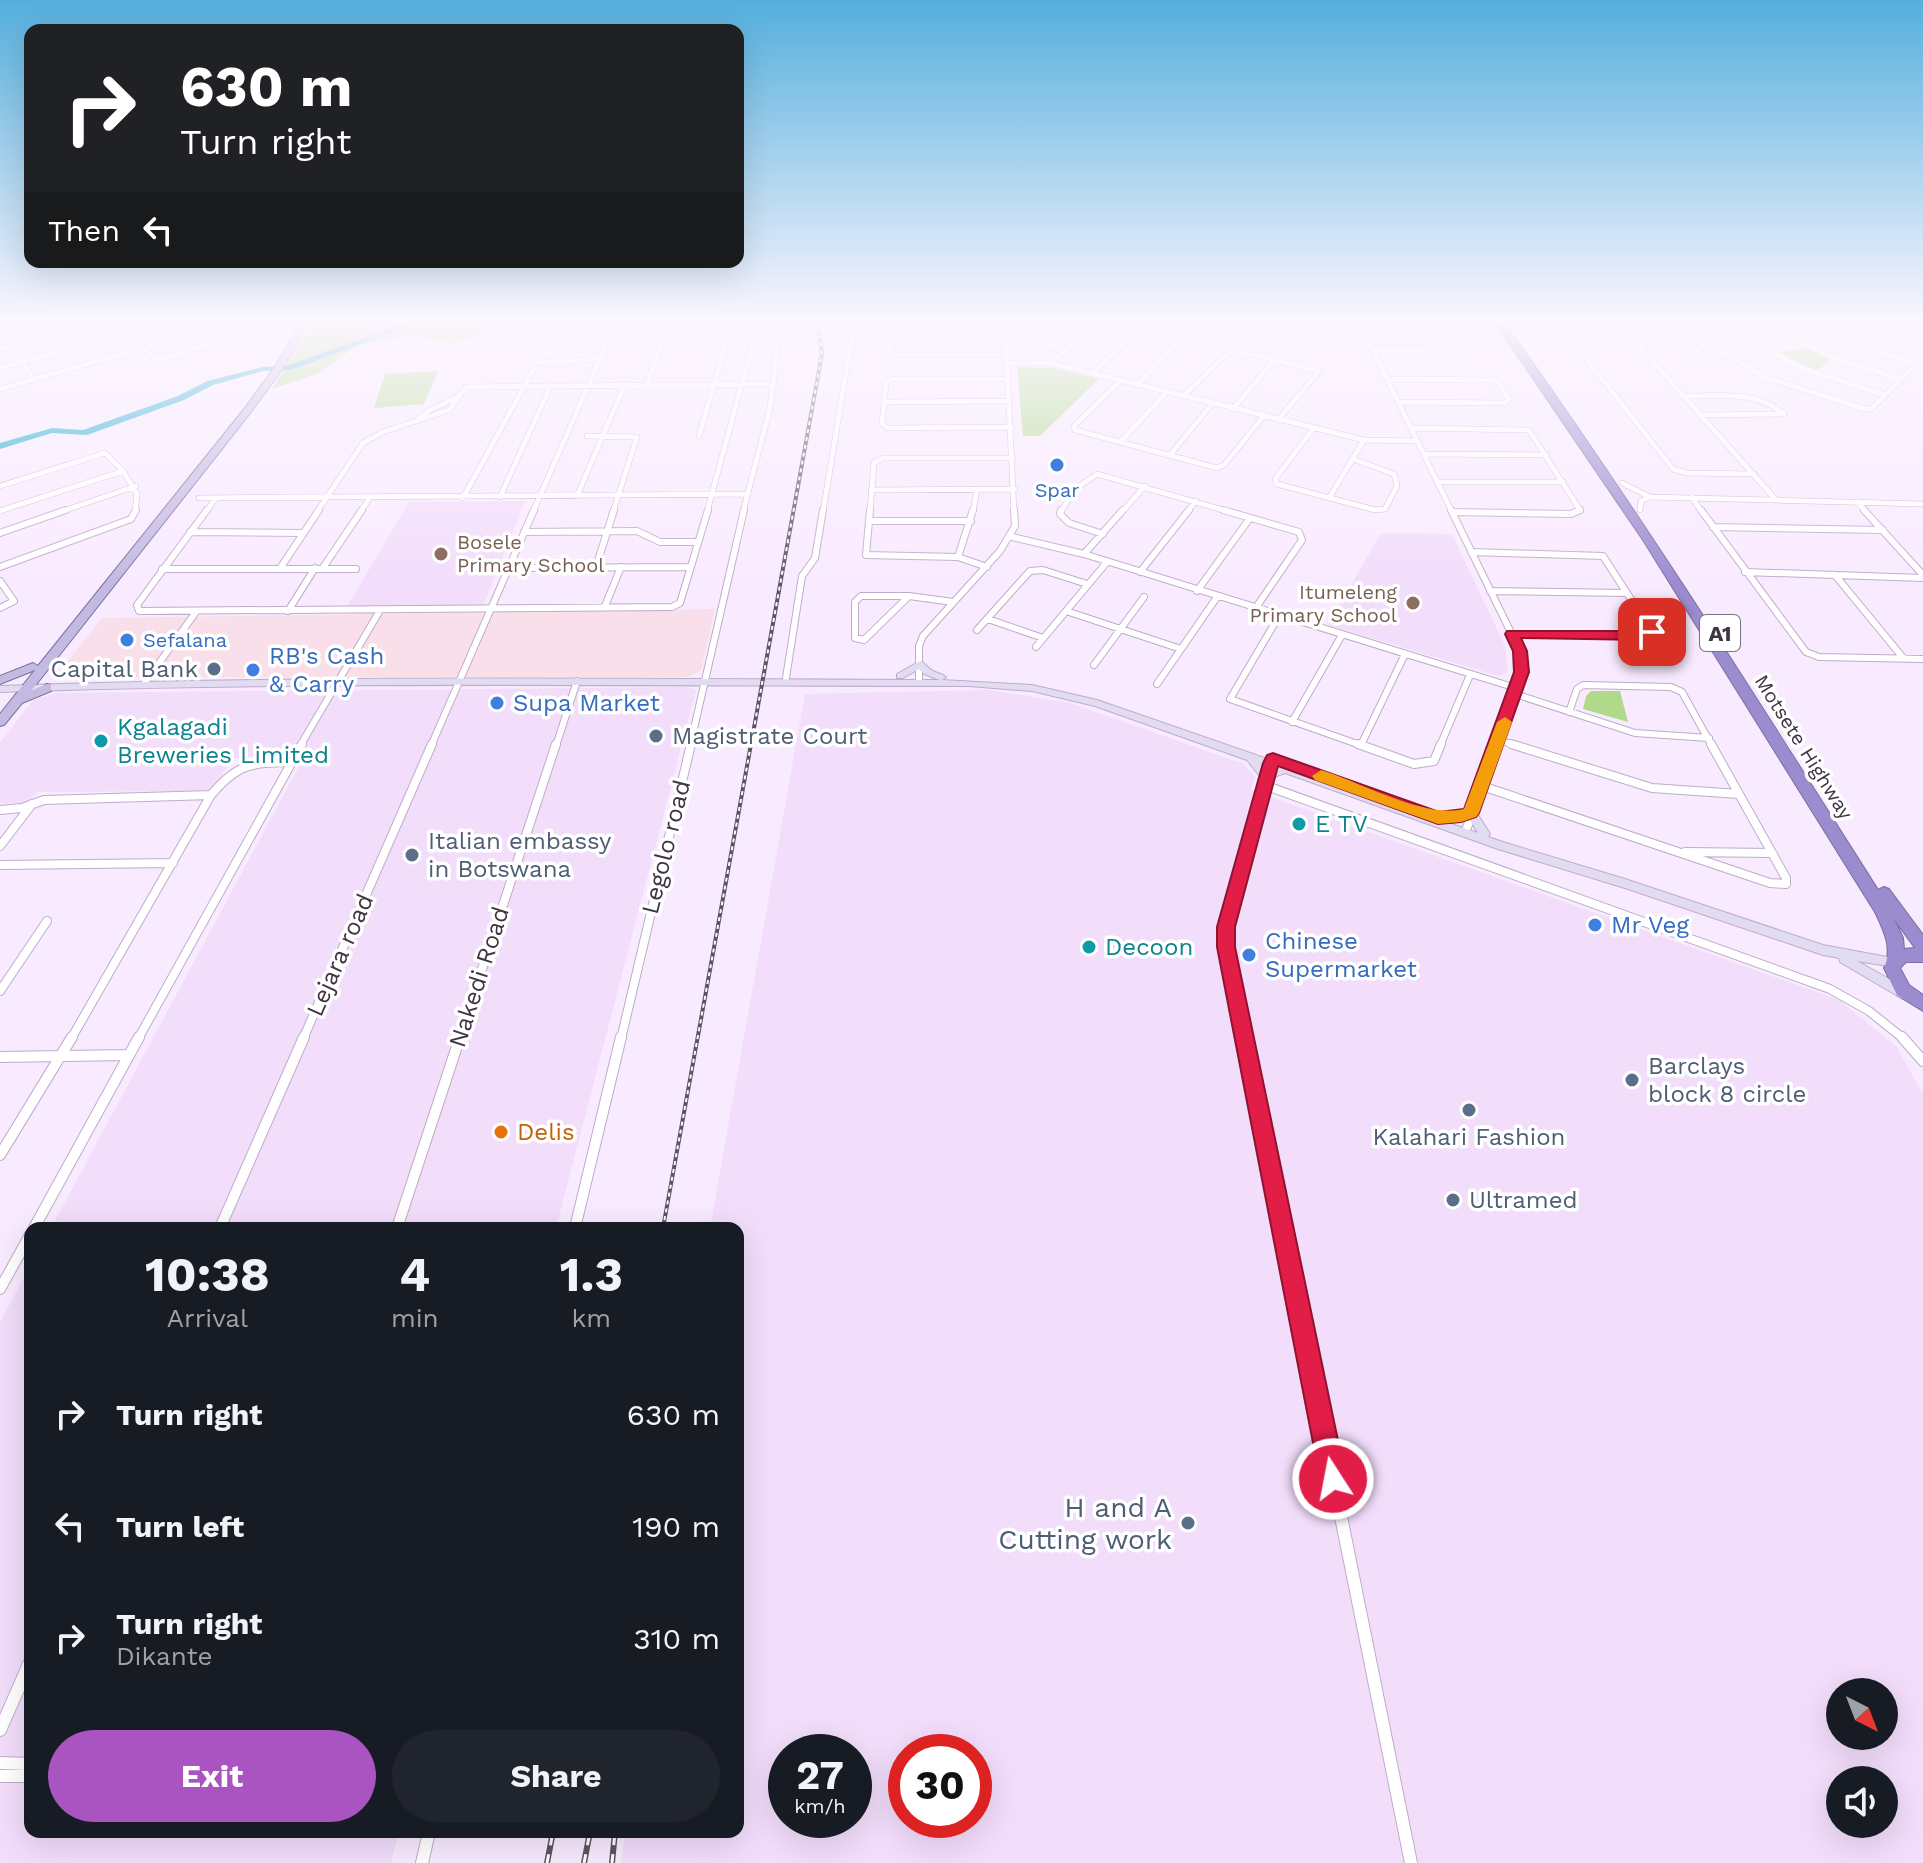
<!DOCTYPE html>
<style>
:root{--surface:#171b24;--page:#20242c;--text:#f1f3f6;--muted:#9ea1a6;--accent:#aa54c2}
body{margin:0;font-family:"Work Sans",sans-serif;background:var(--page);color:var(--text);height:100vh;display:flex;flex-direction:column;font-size:30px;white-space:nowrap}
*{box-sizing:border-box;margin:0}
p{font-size:26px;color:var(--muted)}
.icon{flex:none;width:44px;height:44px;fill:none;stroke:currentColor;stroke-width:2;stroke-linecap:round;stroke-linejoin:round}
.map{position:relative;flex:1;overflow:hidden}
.panel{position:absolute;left:24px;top:1222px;width:720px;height:616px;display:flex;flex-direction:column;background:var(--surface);border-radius:16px;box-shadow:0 8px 32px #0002}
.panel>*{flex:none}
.top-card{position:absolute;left:24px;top:24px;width:720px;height:244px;border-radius:16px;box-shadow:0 8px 32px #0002;background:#202124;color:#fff;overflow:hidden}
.needle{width:52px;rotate:138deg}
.controls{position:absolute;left:1826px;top:1678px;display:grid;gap:16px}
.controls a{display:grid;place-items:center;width:72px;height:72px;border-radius:50%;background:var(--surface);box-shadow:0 8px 32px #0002;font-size:40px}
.speed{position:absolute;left:768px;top:1734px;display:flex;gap:16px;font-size:40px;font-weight:700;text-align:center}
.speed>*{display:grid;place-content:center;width:104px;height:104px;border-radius:50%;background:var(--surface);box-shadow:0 8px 32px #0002;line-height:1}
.speed small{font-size:20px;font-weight:400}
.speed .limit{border:12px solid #d22;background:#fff;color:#111}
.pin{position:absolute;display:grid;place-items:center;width:68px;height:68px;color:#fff;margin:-34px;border-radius:16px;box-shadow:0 4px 12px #0006}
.me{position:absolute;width:88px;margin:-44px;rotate:349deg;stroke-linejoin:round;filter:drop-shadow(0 0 6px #0008)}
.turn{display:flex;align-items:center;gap:28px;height:168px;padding:0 24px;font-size:36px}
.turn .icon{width:104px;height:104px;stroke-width:2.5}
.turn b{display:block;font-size:56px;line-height:68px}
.then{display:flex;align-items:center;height:76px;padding:0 24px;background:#0003;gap:16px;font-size:30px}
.eta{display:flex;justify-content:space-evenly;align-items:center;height:136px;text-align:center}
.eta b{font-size:48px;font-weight:700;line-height:56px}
.primary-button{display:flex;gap:16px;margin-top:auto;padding:16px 24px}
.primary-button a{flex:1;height:92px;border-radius:48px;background:var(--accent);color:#fff;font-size:32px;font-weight:700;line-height:92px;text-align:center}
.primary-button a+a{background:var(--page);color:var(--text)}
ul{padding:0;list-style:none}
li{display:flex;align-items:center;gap:24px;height:112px;padding:0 24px}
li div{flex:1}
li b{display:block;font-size:30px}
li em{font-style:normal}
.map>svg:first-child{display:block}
</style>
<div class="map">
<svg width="1923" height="1863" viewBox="0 0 1923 1863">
<rect width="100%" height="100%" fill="#f9ebff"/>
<path fill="#f8dfe9" d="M 715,609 L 701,671 L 687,677 L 66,677 L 59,672 L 102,618 Z"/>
<path fill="#f2ddfb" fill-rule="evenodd" d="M 525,501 L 483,606 L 346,608 L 409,502 Z
M 1381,533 L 1452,534 L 1505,646 L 1508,672 L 1498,676 L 1328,625 Z
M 687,687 L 696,690 L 556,1228 L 51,1228 L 304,757 L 233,758 L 214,787 L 203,791 L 37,792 L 27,803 L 0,803 L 0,743 L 33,700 L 56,693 Z
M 989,690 L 1070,703 L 1244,764 L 1255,777 L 1251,790 L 1839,1000 L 1896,1046 L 1923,1094 L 1923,1863 L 621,1863 L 625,1832 L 738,1832 L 738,1228 L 710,1228 L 805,694 ZM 1840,1692 L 1884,1692 L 1884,1736 L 1840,1736 ZM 786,1752 L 854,1752 L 854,1820 L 786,1820 ZM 906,1752 L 974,1752 L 974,1820 L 906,1820 ZM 1840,1780 L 1884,1780 L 1884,1824 L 1840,1824 Z
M 30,1267 L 30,1832 L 399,1832 L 391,1863 L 0,1863 L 0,1322 Z"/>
<path fill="#b0da89" d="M 313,324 L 513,324 L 451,343 L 412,336 L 359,345 L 316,374 L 272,389 Z
M 1808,348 L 1831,360 L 1816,371 L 1779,352 Z
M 1017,367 L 1055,368 L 1099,379 L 1040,436 L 1023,436 Z
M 438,371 L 424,404 L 374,408 L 385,374 Z
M 1591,691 L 1620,691 L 1628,722 L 1583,709 L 1586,696 Z"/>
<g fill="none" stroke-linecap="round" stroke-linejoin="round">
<path fill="#17a8cd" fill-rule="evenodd" d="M 404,324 L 416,324 L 290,370 L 263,371 L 213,385 L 184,400 L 87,435 L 52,433 L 0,449 L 0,443 L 52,428 L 83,430 L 178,396 L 207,381 L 263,367 L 286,366 Z"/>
<g stroke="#c0abc9" stroke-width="6">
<path id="street-far4" d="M 119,324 L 156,360 L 282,324
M 893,324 L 889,351 L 898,355 L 1007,355
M 1005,324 L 1014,512
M 1042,324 L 1037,333 L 1042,343 L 1065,350
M 1121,324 L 1180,339 L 1137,385
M 1239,324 L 1289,335 L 1303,324
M 1360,324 L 1452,512
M 1633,324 L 1655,331
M 1666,324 L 1644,339 L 1642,349 L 1776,500
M 1710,324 L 1743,335 L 1801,368 L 1885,395
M 1770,324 L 1829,356 L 1901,379
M 1816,324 L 1854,345 L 1917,363
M 1864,324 L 1885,335 L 1923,347
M 1563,329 L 1673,469 L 1687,473 L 1754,474
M 1563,329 L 1604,342
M 176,330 L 197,324
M 0,332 L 34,379
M 892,335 L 1006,335
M 1,339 L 55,324
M 1705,343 L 1767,378 L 1865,409 L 1871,409 L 1923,358
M 1574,345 L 1641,345
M 0,349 L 92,324
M 1373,350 L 1469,351 L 1471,348 L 1460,327 L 1455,324
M 1695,351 L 1725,329
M 1008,363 L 1051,363 L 1364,440 L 1417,441
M 1051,363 L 1093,324
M 0,368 L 128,333
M 1092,374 L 1140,329
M 1008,379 L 892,379 L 886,383 L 882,424 L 888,428 L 1012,427
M 1387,379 L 1493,380 L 1499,383 L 1509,400 L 1504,403 L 1398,402
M 1120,381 L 1074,426 L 1075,430 L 1217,468 L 1224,465 L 1263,417
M 647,384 L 664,336
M 0,389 L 143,348
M 1183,396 L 1231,350 L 1319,371 L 1278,420
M 1685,396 C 1720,396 1756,390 1784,414 L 1702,415
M 885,402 L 1010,401
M 1233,409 L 1274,360
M 416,421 L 428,411 L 460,396
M 1411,428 L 1529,430 L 1580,510 L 1575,512
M 1313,429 L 1275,479 L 1277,484 L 1375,510 L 1385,509 L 1397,486 L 1394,474 L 1353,459
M 587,436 L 637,437 L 613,512
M 699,436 L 728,336
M 1120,442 L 1167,392
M 1424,454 L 1547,455
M 1170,455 L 1212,404
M 123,471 L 137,494 L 135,512
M 1437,482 L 1563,482
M 1622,483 L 1650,497 L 1923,504
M 0,486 L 105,453 L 123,471 L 0,511
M 871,490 L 1015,489
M 577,496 L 625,384
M 500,497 L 551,385
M 199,498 L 746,494
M 463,498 L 537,363 L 599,359
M 1329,498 L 1364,440
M 1692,498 L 1702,512
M 1857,502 L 1866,512
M 1640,510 L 1641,501 L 1649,497
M 60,512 L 136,486
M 206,512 L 216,498
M 317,512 L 363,443 L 383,432 L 449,410 L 466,387 L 774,384
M 360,512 L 369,499
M 533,512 L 606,345 L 624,336 L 755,335
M 707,512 L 758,324
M 743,512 L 770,408 L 780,324
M 823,512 L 854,324
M 870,512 L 874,463 L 883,458 L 1013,458
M 973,512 L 977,489
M 1061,512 L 1074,490 L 1097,474 L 1230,512
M 1122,512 L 1145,486
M 1187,512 L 1196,501
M 1452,512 L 1459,512"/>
</g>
<g stroke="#c0abc9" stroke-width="8">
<path id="street-far3" d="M 207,510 L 137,605 L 139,611 L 672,607 L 680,603 L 708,510
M 870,510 L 866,555 L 958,557 L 987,567
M 1061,510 L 1060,514 L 1069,523 L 1103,534
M 1223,510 L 1299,532 L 1302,540 L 1255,609
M 1451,510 L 1520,651 L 1521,672 L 1496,746
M 1701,510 L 1806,652 L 1819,657 L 1923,659
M 1864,510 L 1923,575
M 1452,512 L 1571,514 L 1580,510
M 870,521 L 971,521
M 1713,527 L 1883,530
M 190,532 L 302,533
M 524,532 L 637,531 L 660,542 L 698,542
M 0,533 L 66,510
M 1012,537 L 1084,554 L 1516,688
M 1471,552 L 1603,556 L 1652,632 L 1640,636 L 1512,634
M 1084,554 L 1123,510
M 958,557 L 973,510
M 0,567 L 131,519 L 136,510
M 281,567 L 319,510
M 596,567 L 614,510
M 508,568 L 690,567
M 162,569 L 322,569 L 362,510
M 322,569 L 356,569
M 1140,572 L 1189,510
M 1745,572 L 1923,578
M 1835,575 L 1904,659
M 0,581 L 14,601 L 0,608
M 1197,591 L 1250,518
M 1490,591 L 1627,593
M 861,596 L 909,596 L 864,640 L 855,638 L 855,602 Z
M 909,596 L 953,602
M 605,606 L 621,567
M 288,611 L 315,568
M 1066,611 L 1181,649
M 1279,616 L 1230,699 L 1363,746
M 988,619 L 1043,638
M 977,630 L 1030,571 L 1043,570 L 1087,584
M 1036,647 L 1107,562
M 1094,665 L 1144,597
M 786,678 L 802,576 L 815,558 L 823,510
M 919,682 L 919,646 L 923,636 L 1000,551 L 1015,526 L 1014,510
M 1157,684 L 1217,597
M 143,685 L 196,612
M 1515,694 L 1635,733 L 1709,738
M 1569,712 L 1577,689 L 1583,685 L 1671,687 L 1682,692 L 1712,746
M 1292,722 L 1342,635
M 1498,740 L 1518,746
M 1361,745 L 1405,654
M 300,746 L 379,612
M 431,746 L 534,510
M 556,746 L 577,681
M 690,746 L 744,510
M 1440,746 L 1470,675"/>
</g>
<g stroke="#c0abc9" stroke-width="10">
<path id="street-far2" d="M 1358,744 L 1414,764 L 1434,761 L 1441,744
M 1511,744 L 1652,788 L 1739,794
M 1264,785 L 1830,989 L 1869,1011 L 1904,1039
M 1482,786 L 1770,883 L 1786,884 L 1786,878 L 1711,744
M 0,810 L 22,808 L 44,800 L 211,795
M 1465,833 L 1497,744
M 0,846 L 32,804
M 1685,852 L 1772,853
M 0,865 L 173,863
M 0,991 L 47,921
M 71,1039 L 211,795 C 238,763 251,763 291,762
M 138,1039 L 302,744
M 303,1039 L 432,744
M 459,1039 L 556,744
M 621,1039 L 691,744
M 1245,1039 L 1226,947 L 1226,927 L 1273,758"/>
</g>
<g stroke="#c0abc9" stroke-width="12">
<path id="street-far1" d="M 1244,1037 L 1319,1405
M 1902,1037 L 1923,1061
M 0,1057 L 129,1055
M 0,1155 L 72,1037
M 34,1228 L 139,1037
M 220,1228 L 304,1037
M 397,1228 L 460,1037
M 575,1228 L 621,1037
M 0,1289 L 30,1235"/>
</g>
<g stroke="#c0abc9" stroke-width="14">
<path id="street" d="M 1318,1403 L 1411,1863
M 0,1730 L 30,1662
M 0,1763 L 30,1764
M 0,1776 L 30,1776
M 422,1863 L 429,1832"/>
</g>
<g stroke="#c0abc9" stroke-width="2">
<path id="secondary" d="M 920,661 C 925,663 926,666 930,669 C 935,673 941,673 946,677 L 942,680 L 1032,685 L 1097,700 L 1285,765 L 1292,765 L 1293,768 L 1433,817 L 1438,814 L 1471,809 L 1475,810 L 1490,834 L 1488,837 L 1506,843 L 1625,879 L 1823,945 L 1898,959 L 1900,962 L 1898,965 L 1894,967 L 1857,961 L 1909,990 L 1911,994 L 1909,998 L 1905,999 L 1901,998 L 1840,962 L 1839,958 L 1823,955 L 1628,889 L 1498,849 L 1285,773 L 1266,780 L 1262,779 L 1247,760 L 1095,706 L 1032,691 L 969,686 C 646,686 323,681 0,692 L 0,686 C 313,675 627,679 940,680 L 924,674 L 919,669 L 903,678 L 897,678 L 897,674 ZM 1468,817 L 1478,833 L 1443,821 Z"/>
</g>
<g stroke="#7a6e9e" stroke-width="2">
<path id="primary" d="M 301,324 L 309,324 L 283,368 L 251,412 L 31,691 L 47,684 L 51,685 L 51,691 L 22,703 L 4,725 L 0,726 L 0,714 L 35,670 L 0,684 L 0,676 L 33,663 L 38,666 L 245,408 L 275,367 Z"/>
</g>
<g stroke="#7a6e9e" stroke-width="2">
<path id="highway" d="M 1496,324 L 1505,324 C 1637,508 1757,699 1878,890 L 1884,887 L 1889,889 L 1923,935 L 1923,962 L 1906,962 L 1900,968 L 1909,985 L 1923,995 L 1923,1011 L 1897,995 L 1884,968 C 1893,948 1884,931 1875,912 L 1643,540 ZM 1894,919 L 1915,948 L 1904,949 L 1903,938 Z"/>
</g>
<use href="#street-far4" stroke="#fff" stroke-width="5"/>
<use href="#street-far3" stroke="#fff" stroke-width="6"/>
<use href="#street-far2" stroke="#fff" stroke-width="8"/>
<use href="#street-far1" stroke="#fff" stroke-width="10"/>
<use href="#street" stroke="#fff" stroke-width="12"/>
<use href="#secondary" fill="#e1dcf1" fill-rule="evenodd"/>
<use href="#primary" fill="#c3bae2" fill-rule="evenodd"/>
<use href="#highway" fill="#9b8ccf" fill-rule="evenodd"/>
<g stroke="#5d5362" stroke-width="4">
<path id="rail-far1" d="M 663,1228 L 822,354 L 818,324"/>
</g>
<g stroke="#5d5362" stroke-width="6">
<path id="rail" d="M 547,1863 L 553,1832
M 584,1863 L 590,1832
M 612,1863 L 615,1832"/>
</g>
<use href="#rail-far1" stroke="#fff" stroke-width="2" stroke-dasharray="4" stroke-linecap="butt"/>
<use href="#rail" stroke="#fff" stroke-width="3" stroke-dasharray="9" stroke-linecap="butt"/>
</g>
<linearGradient id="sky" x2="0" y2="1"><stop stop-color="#54afdd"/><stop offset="0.55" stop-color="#fcf6ff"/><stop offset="1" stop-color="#fcf6ff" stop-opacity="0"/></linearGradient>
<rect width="1923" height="585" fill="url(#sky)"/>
<path fill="#e11d48" stroke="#92132f" stroke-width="2" d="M 1652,628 L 1659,632 L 1646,640 L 1521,638 L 1527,651 L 1529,672 L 1479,813 L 1476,817 L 1461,822 L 1438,824 L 1278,766 L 1235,927 L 1235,947 L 1346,1479 L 1342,1488 L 1333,1491 L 1324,1488 L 1320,1479 L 1217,947 L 1217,927 L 1263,763 L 1267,755 L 1273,753 L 1439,812 L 1464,809 L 1514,672 L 1513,651 L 1505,634 L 1507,631 L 1643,631 Z"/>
<path fill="#f59e0b" d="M 1505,717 L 1512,722 L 1479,813 L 1476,817 L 1461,822 L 1438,824 L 1315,780 L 1312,776 L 1321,770 C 1361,782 1424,819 1464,809 L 1497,722 Z"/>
<g fill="#3f7fe0" stroke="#fff" stroke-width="3">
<circle cx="1057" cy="465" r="8"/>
<circle cx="127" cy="640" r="8"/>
<circle cx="253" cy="670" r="8"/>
<circle cx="497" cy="703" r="8"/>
<circle cx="1595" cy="925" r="8"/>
<circle cx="1249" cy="955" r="8"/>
</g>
<g fill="#8d6e63" stroke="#fff" stroke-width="3">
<circle cx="441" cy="554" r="8"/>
<circle cx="1413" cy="603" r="8"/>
</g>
<g fill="#5c6f8a" stroke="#fff" stroke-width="3">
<circle cx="214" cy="669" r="8"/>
<circle cx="656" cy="736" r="8"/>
<circle cx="412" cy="855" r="8"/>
<circle cx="1632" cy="1080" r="8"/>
<circle cx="1469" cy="1110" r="8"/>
<circle cx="1453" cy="1200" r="8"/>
<circle cx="1188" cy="1523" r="8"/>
</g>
<g fill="#0f9aa8" stroke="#fff" stroke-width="3">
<circle cx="101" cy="741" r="8"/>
<circle cx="1299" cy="824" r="8"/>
<circle cx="1089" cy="947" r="8"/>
</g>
<circle fill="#e8710a" stroke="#fff" stroke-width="3" cx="501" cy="1132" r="8"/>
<g text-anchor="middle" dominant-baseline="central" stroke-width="7" stroke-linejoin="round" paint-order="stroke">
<g font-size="20" fill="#366cbe" stroke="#fff">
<text x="1057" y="490">Spar</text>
<text x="143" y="640" text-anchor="start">Sefalana</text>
</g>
<g font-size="20" fill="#785e54" stroke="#fff" text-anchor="start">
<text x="457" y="542">Bosele<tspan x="457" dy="23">Primary School</tspan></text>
<text x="1397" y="592" text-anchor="end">Itumeleng<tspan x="1397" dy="23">Primary School</tspan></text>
</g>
<g font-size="20" fill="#3e3542" stroke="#fff">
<text transform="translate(1804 747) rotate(58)">Motsete Highway</text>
</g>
<rect fill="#fff" stroke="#78727b" stroke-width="2" x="1700" y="615" width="40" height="36" rx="6"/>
<g font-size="22" font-weight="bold" fill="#3e3542">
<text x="1720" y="633">A1</text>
</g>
<g font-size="24" fill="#366cbe" stroke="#fff" text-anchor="start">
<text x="269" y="656">RB's Cash<tspan x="269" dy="28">&amp; Carry</tspan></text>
<text x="513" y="703">Supa Market</text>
<text x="1611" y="925">Mr Veg</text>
<text x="1265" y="941">Chinese<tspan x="1265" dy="28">Supermarket</tspan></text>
</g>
<g font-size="24" fill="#4e5e75" stroke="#fff" text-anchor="start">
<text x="198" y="669" text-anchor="end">Capital Bank</text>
<text x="672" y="736">Magistrate Court</text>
<text x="428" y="841">Italian embassy<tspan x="428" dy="28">in Botswana</tspan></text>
<text x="1648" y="1066">Barclays<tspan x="1648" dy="28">block 8 circle</tspan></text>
<text x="1469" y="1137" text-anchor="middle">Kalahari Fashion</text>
<text x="1469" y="1200">Ultramed</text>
</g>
<g font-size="24" fill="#0d838f" stroke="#fff" text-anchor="start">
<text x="117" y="727">Kgalagadi<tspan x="117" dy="28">Breweries Limited</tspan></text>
<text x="1315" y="824">E TV</text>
<text x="1105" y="947">Decoon</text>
</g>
<g font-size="24" fill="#3e3542" stroke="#fff">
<text transform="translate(666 847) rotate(-76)">Legolo road</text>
<text transform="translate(340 955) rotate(-66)">Lejara road</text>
<text transform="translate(479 977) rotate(-72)">Nakedi Road</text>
</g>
<g font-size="24" fill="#c56008" stroke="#fff" text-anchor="start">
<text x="517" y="1132">Delis</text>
</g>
<g font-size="28" fill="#4e5e75" stroke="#fff" text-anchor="end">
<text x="1172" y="1507">H and A<tspan x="1172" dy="32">Cutting work</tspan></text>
</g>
</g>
</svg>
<div class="controls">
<a><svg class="needle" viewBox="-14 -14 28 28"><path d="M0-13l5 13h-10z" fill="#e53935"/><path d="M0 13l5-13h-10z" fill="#9ea1a6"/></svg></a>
<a><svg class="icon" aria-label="sound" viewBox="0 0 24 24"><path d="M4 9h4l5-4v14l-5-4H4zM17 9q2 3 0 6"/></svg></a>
</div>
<div class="speed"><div>27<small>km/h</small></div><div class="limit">30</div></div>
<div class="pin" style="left:1652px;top:632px;background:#d93025"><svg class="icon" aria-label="arrive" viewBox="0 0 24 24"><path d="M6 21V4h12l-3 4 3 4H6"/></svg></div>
<svg class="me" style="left:1333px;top:1479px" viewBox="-20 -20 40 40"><circle r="17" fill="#e11d48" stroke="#fff" stroke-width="3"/><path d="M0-11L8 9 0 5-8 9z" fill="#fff"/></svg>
<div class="top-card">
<div class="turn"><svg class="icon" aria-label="right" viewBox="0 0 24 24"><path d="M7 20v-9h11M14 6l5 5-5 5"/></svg><div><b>630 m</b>Turn right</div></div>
<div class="then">Then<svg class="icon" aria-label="left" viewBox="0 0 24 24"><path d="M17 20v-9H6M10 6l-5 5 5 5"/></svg></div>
</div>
<section class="panel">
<div class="eta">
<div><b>10:38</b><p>Arrival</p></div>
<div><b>4</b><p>min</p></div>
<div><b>1.3</b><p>km</p></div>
</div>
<ul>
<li><svg class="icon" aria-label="right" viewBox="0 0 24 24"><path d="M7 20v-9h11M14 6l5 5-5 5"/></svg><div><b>Turn right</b></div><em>630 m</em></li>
<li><svg class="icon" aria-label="left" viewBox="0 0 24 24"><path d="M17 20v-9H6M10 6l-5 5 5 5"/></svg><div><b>Turn left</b></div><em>190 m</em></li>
<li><svg class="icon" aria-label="right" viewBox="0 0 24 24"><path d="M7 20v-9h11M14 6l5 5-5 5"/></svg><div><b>Turn right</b><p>Dikante</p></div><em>310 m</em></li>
</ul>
<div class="primary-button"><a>Exit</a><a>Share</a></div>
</section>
</div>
